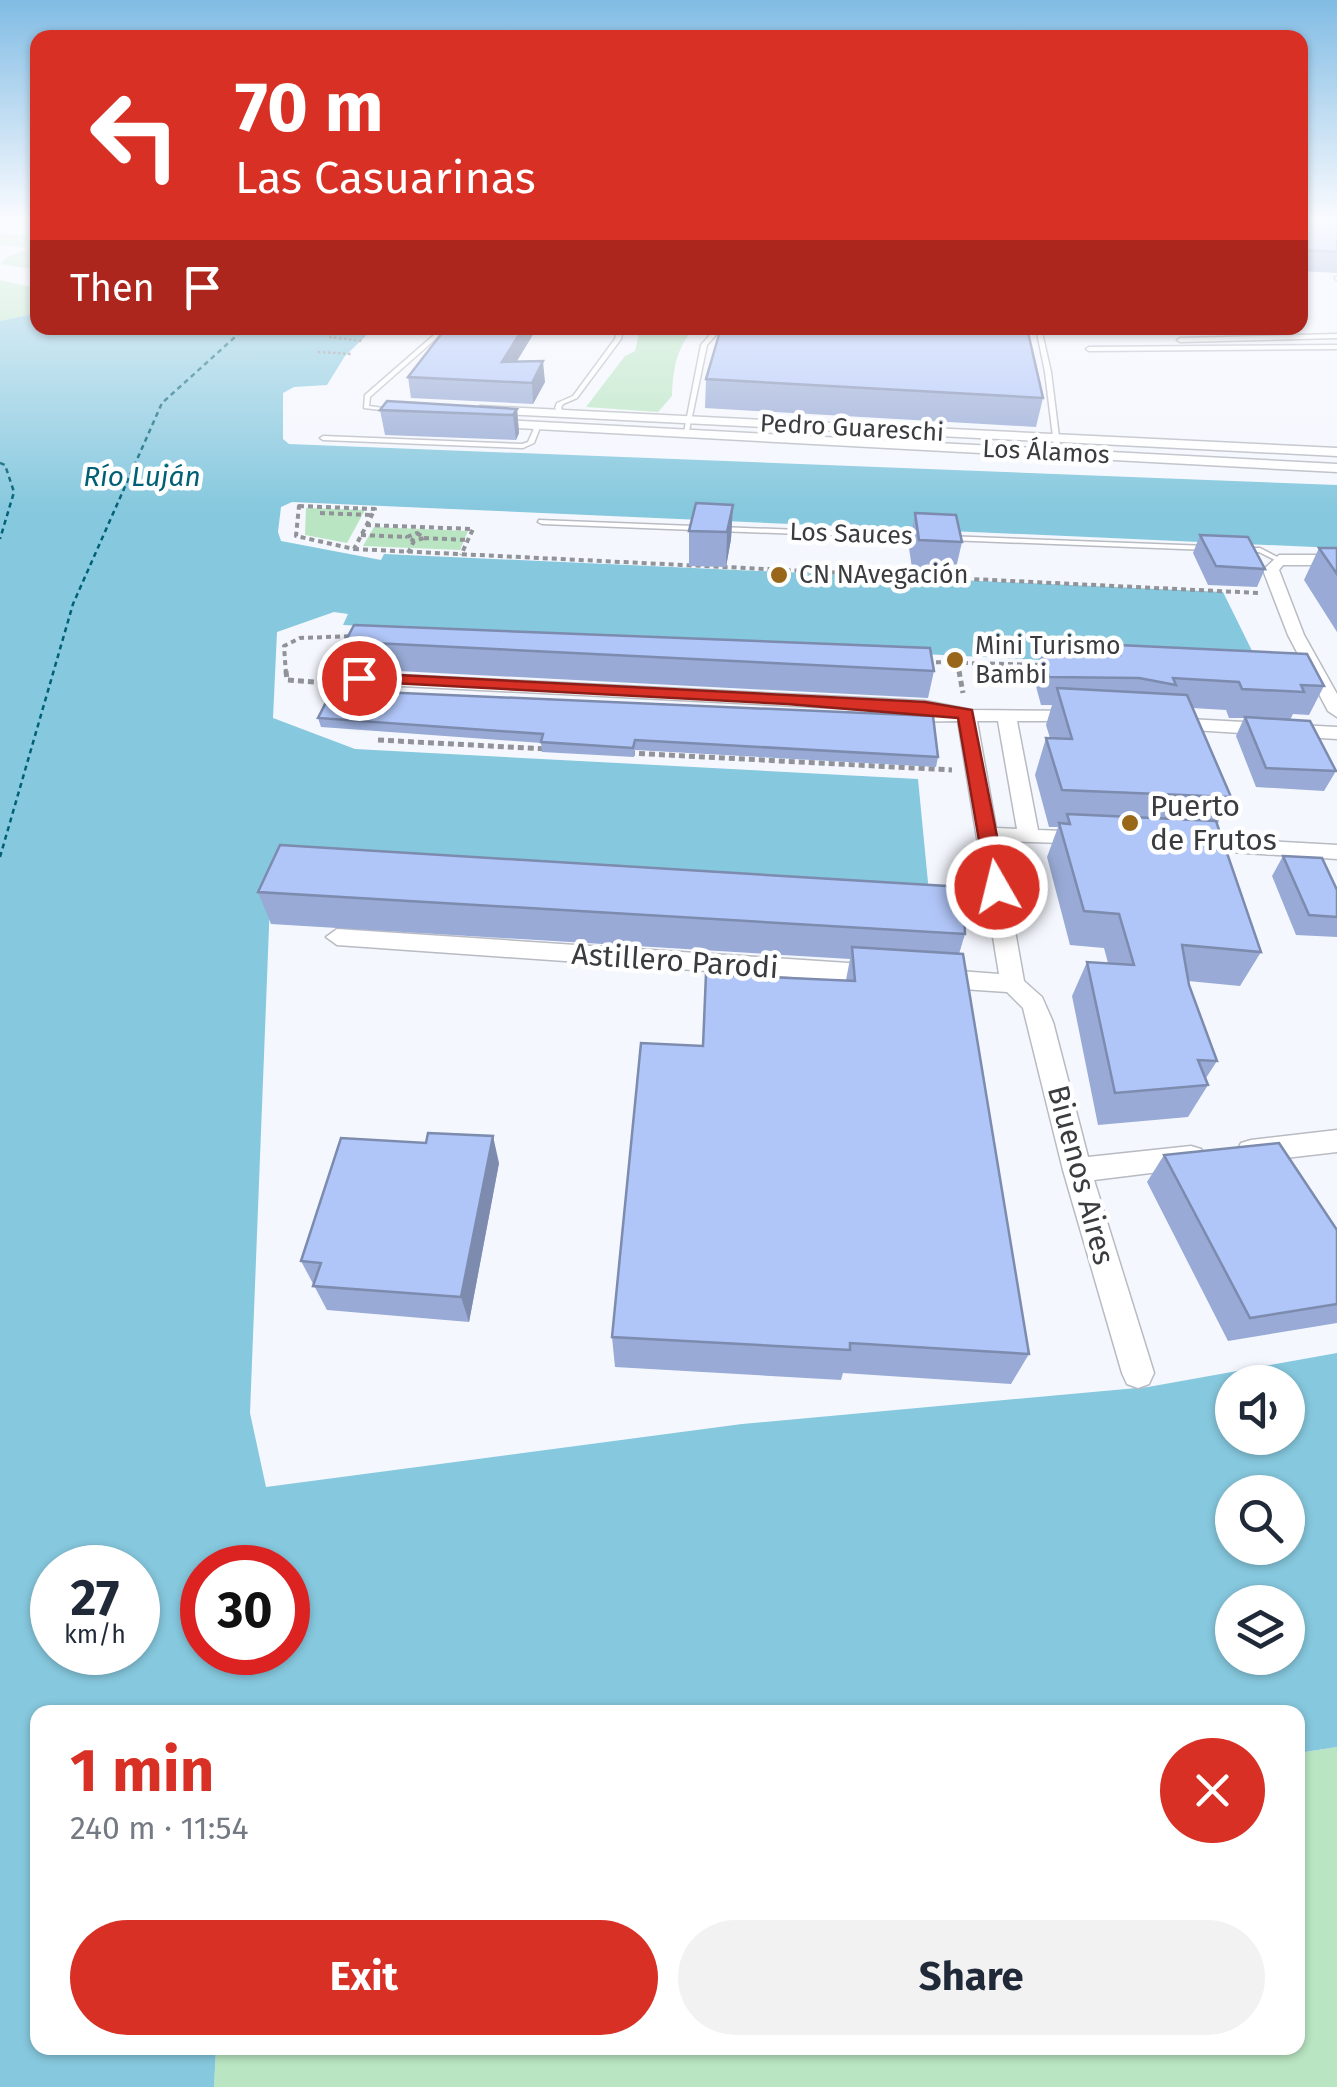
<!DOCTYPE html>
<meta charset="utf-8">
<style>
:root{--surface:#fff;--page:#f2f2f3;--text:#1f2937;--muted:#747a83;--accent:#d93025}
body{margin:0;font-family:"Fira Sans",sans-serif;background:var(--page);color:var(--text);height:100vh;display:flex;flex-direction:column;font-size:38px;white-space:nowrap}
*{box-sizing:border-box;margin:0}
p{font-size:32px;color:var(--muted)}
.icon{flex:none;width:55px;height:55px;fill:none;stroke:currentColor;stroke-width:2;stroke-linecap:round;stroke-linejoin:round}
.map{position:relative;flex:1;overflow:hidden}
.side{position:absolute;left:30px;top:1705px;width:1275px;height:350px;display:flex;flex-direction:column;background:var(--surface);border-radius:20px;box-shadow:0 2px 8px #0004}
.side>*{flex:none}
.banner{position:absolute;left:30px;top:30px;width:1278px;height:305px;border-radius:20px;box-shadow:0 2px 8px #0004;background:#d93025;color:#fff;overflow:hidden}
.tools{position:absolute;left:1215px;top:1365px;display:grid;gap:20px}
.tools a{display:grid;place-items:center;width:90px;height:90px;border-radius:50%;background:var(--surface);box-shadow:0 2px 8px #0004;font-size:50px}
.speed{position:absolute;left:30px;top:1545px;display:flex;gap:20px;font-size:50px;font-weight:700;text-align:center}
.speed>*{display:grid;place-content:center;width:130px;height:130px;border-radius:50%;background:var(--surface);box-shadow:0 2px 8px #0004;line-height:1}
.speed small{font-size:25px;font-weight:400}
.speed .limit{border:15px solid #d22;background:#fff;color:#111}
.pin{position:absolute;display:grid;place-items:center;width:85px;height:85px;color:#fff;margin:-42px;border:5px solid #fff;border-radius:50%;box-shadow:0 2px 10px #0007}
.me{position:absolute;width:110px;margin:-55px;rotate:352deg;stroke-linejoin:round;filter:drop-shadow(0 0 8px #0008)}
.turn{display:flex;align-items:center;gap:35px;height:210px;padding:0 40px;font-size:45px}
.turn .icon{width:130px;height:130px;stroke-width:2.5}
.turn b{display:block;font-size:70px;line-height:85px}
.then{display:flex;align-items:center;height:95px;padding:0 40px;background:#0003;gap:20px;font-size:38px}
.round{display:grid;place-items:center;flex:none;width:105px;height:105px;border-radius:52px;background:var(--page)}
.overview{display:flex;align-items:center;justify-content:space-between;height:170px;padding:0 40px}
h1{font-size:60px;font-weight:700;line-height:75px;color:var(--accent)}
.primary-button{display:flex;gap:20px;margin-top:auto;padding:20px 40px}
.primary-button a{flex:1;height:115px;border-radius:60px;background:var(--accent);color:#fff;font-size:40px;font-weight:700;line-height:115px;text-align:center}
.primary-button a+a{background:var(--page);color:var(--text)}
.map>svg:first-child{display:block}
</style>
<div class="map">
<svg width="1337" height="2087" viewBox="0 0 1337 2087">
<rect width="100%" height="100%" fill="#f4f7fe"/>
<path fill="#b9e5c2" d="M 0,233 L 37,236 L 37,270 L 1,264 L 7,257 L 28,248 L 0,245 Z
M 0,280 L 37,288 L 37,313 L 0,321 Z
M 640,328 L 694,328 C 676,349 673,369 672,396 L 658,412 L 586,407 L 625,356 L 635,351 Z
M 306,508 L 365,510 L 347,543 L 305,535 Z
M 374,527 L 468,531 L 460,550 L 363,546 Z
M 1337,1747 L 1337,2087 L 214,2087 L 216,2048 L 1298,2048 L 1298,1753 Z"/>
<path fill="#86c8de" fill-rule="evenodd" d="M 37,313 L 38,328 L 374,328 L 345,356 L 327,385 L 294,387 L 283,393 L 283,439 L 289,444 L 1337,485 L 1337,548 L 292,502 L 281,507 L 278,532 L 281,541 L 381,560 L 384,554 L 1223,592 L 1262,671 L 343,625 L 348,614 L 334,612 L 277,632 L 273,718 L 355,749 L 918,779 L 930,903 L 271,876 L 250,1413 L 266,1487 L 742,1424 L 1148,1387 L 1337,1353 L 1337,1747 L 1298,1753 L 1298,1712 L 38,1712 L 38,2048 L 216,2048 L 214,2087 L 0,2087 L 0,321 ZM 1232,1382 L 1288,1382 L 1288,1438 L 1232,1438 ZM 1232,1492 L 1288,1492 L 1288,1548 L 1232,1548 ZM 52,1568 L 138,1568 L 138,1652 L 52,1652 ZM 202,1568 L 288,1568 L 288,1652 L 202,1652 ZM 1232,1602 L 1288,1602 L 1288,1658 L 1232,1658 Z"/>
<g fill="none" stroke-linecap="round" stroke-linejoin="round">
<path stroke="#006076" stroke-width="2.5" stroke-dasharray="5 4" stroke-linecap="butt" d="M 0,463 L 5,465 L 14,492 L 0,539
M 0,857 L 73,604 L 162,403 L 245,328"/>
<g stroke="#b8bbc2" stroke-width="3">
<path id="service" d="M 1335,277 L 1337,277 L 1337,280 L 1335,279 Z
M 442,328 L 448,328 L 370,397 L 369,406 L 390,409 L 390,411 L 364,408 L 365,395 Z
M 618,328 L 623,328 L 621,339 L 577,398 L 563,404 L 561,408 L 565,414 L 560,415 L 555,408 L 557,403 L 573,396 L 615,339 Z
M 716,328 L 722,328 L 707,345 L 689,431 L 684,432 L 701,345 Z
M 1036,328 L 1041,328 L 1051,372 L 1061,453 L 1058,455 L 1055,453 L 1045,372 Z
M 1337,334 L 1337,338 L 1180,342 L 1177,340 L 1180,338 Z
M 1337,345 L 1337,349 L 1089,351 L 1086,349 L 1089,347 Z
M 536,424 L 541,425 L 534,443 L 523,448 L 323,440 L 320,438 L 323,436 L 522,444 L 528,442 Z
M 539,520 L 928,535 L 932,537 L 928,539 L 542,524 L 538,522 Z
M 945,536 L 1208,546 L 1212,548 L 1208,550 L 948,540 L 944,538 Z
M 1235,548 L 1260,548 L 1283,560 L 1279,562 L 1259,552 L 1238,552 L 1234,550 Z"/>
</g>
<g stroke="#b8bbc2" stroke-width="3">
<path id="minor" d="M 480,406 L 1337,448 L 1337,456 L 484,413 L 480,412 Z
M 483,419 L 1337,464 L 1337,472 L 478,426 L 478,420 Z
M 1337,555 L 1337,565 L 1283,565 L 1279,570 L 1304,635 L 1337,694 L 1337,717 L 1328,711 L 1288,635 L 1263,570 L 1279,555 Z
M 359,673 L 925,701 L 972,710 L 1087,711 L 1089,715 L 1080,721 L 1017,721 L 1038,830 L 1087,832 L 1097,839 L 1094,844 L 999,841 L 1024,981 L 1042,997 L 1053,1022 L 1088,1157 L 1191,1146 L 1201,1149 L 1205,1157 L 1201,1165 L 1191,1168 L 1094,1180 L 1154,1373 L 1149,1384 L 1138,1388 L 1127,1384 L 1122,1373 L 1063,1170 L 1023,1008 L 1007,992 L 933,987 L 921,978 L 933,969 L 999,974 L 958,721 L 900,722 L 891,716 L 897,711 L 362,684 L 396,689 L 399,693 C 382,705 354,699 340,684 ZM 977,721 L 998,721 L 1017,829 L 996,828 Z
M 1169,718 L 1337,727 L 1337,739 L 1162,728 L 1162,720 Z
M 1192,837 L 1337,845 L 1337,859 L 1185,849 L 1181,844 Z
M 337,929 L 878,965 L 890,974 L 878,983 L 337,945 L 326,937 Z
M 1337,1130 L 1337,1152 L 1251,1162 L 1241,1159 L 1237,1151 L 1241,1143 L 1251,1140 Z"/>
</g>
<path stroke="#919398" stroke-width="2.5" stroke-dasharray="2.5 2.5" stroke-linecap="butt" d="M 329,337 L 363,341
M 318,352 L 351,354"/>
<path stroke="#919398" stroke-width="4" stroke-dasharray="5 4" stroke-linecap="butt" d="M 299,506 L 375,509 L 354,549 L 296,536 Z
M 320,513 L 371,515
M 366,525 L 473,529 L 461,555
M 417,533 L 424,538 L 414,541 L 407,537 Z
M 361,535 L 407,537
M 424,538 L 468,540
M 354,549 L 1259,593
M 408,553 L 414,541
M 927,662 L 1045,665
M 958,664 L 960,674
M 286,674 L 284,646 L 300,638 L 355,636"/>
<path stroke="#919398" stroke-width="5" stroke-dasharray="6 4" stroke-linecap="butt" d="M 286,671 L 287,680 L 327,683
M 959,671 L 963,693
M 378,740 L 547,749
M 629,753 L 952,770"/>
<use href="#service" fill="#fff" fill-rule="evenodd"/>
<use href="#minor" fill="#fff" fill-rule="evenodd"/>
</g>
<path fill="#98aad5" d="M 1300,217 L 1337,217 L 1337,273 L 1300,271 Z
M 446,328 L 537,328 L 517,361 L 545,382 L 533,404 L 411,398 L 408,377 Z
M 706,379 L 1043,398 L 1036,427 L 705,408 Z
M 517,409 L 519,433 L 516,440 L 385,435 L 380,410 Z
M 733,505 L 731,539 L 726,567 L 689,566 L 689,531 Z
M 915,513 L 962,542 L 954,577 L 913,575 L 909,548 Z
M 1200,535 L 1265,569 L 1257,587 L 1208,585 L 1193,553 Z
M 1319,548 L 1337,548 L 1337,632 L 1304,580 Z
M 354,625 L 934,671 L 928,698 L 359,669 L 349,675 Z
M 1118,645 L 1324,686 L 1309,715 L 1293,714 L 1290,720 L 1336,771 L 1324,791 L 1256,787 L 1236,736 L 1244,718 L 1229,718 L 1226,710 L 1192,708 L 1231,797 L 1217,825 L 1261,952 L 1240,986 L 1188,981 L 1217,1061 L 1206,1078 L 1208,1085 L 1188,1117 L 1098,1125 L 1072,996 L 1087,962 L 1108,963 L 1104,948 L 1070,945 L 1047,857 L 1058,827 L 1049,827 L 1035,775 L 1046,738 L 1050,738 L 1046,725 L 1052,705 L 1041,705 L 1034,679 L 1042,651 L 1114,655 Z
M 357,691 L 938,757 L 936,767 L 635,750 L 634,757 L 542,752 L 541,743 L 321,727 L 318,718 Z
M 1283,856 L 1337,890 L 1337,937 L 1296,935 L 1272,876 Z
M 258,892 L 965,934 L 959,954 L 1029,1354 L 1011,1384 L 843,1373 L 841,1380 L 615,1367 L 612,1337 L 703,1046 L 846,980 L 850,959 L 271,924 Z
M 1164,1155 L 1337,1230 L 1337,1323 L 1228,1341 L 1147,1182 Z
M 499,1163 L 469,1322 L 327,1310 L 301,1261 Z"/>
<path fill="#7c8bae" d="M 523,328 L 537,328 L 504,382 L 502,362 Z
M 543,361 L 545,382 L 533,404 L 532,383 Z
M 517,409 L 519,433 L 516,440 L 513,415 Z
M 733,505 L 731,539 L 726,567 L 727,532 Z
M 353,642 L 359,669 L 349,675 L 342,648 Z
M 493,1136 L 499,1163 L 469,1322 L 461,1297 Z"/>
<path fill="#b1c6f8" stroke="#7c8bae" stroke-width="2.5" d="M 1300,217 L 1337,217 L 1337,252 L 1300,250 Z
M 446,328 L 523,328 L 502,362 L 543,361 L 532,383 L 408,377 Z
M 721,328 L 1027,328 L 1043,398 L 706,379 Z
M 387,401 L 517,409 L 513,415 L 380,410 Z
M 696,503 L 733,505 L 727,532 L 689,531 Z
M 915,513 L 956,515 L 962,542 L 919,540 Z
M 1200,535 L 1248,537 L 1265,569 L 1216,566 Z
M 1319,548 L 1337,548 L 1337,574 Z
M 354,625 L 930,648 L 934,671 L 353,642 L 342,648 Z
M 1118,645 L 1307,654 L 1324,686 L 1301,685 L 1304,692 L 1242,689 L 1239,682 L 1173,678 L 1176,685 L 1139,678 L 1049,677 L 1042,651 L 1120,655 Z
M 338,679 L 357,691 L 933,716 L 938,757 L 635,740 L 633,748 L 541,742 L 543,734 L 318,718 Z
M 1057,688 L 1187,695 L 1231,797 L 1062,790 L 1046,738 L 1072,739 Z
M 1245,717 L 1310,721 L 1336,771 L 1266,768 Z
M 1067,814 L 1216,821 L 1261,952 L 1182,945 L 1189,985 L 1217,1061 L 1198,1060 L 1208,1085 L 1115,1093 L 1087,962 L 1134,965 L 1119,914 L 1084,911 L 1059,823 L 1070,824 Z
M 280,845 L 963,887 L 965,934 L 258,892 Z
M 1283,856 L 1322,858 L 1337,890 L 1337,917 L 1309,915 Z
M 852,947 L 963,954 L 1029,1354 L 850,1343 L 850,1350 L 612,1337 L 641,1043 L 703,1046 L 706,974 L 855,981 Z
M 428,1133 L 493,1136 L 461,1297 L 313,1286 L 321,1263 L 301,1261 L 341,1138 L 426,1143 Z
M 1279,1143 L 1337,1230 L 1337,1304 L 1250,1318 L 1164,1155 Z"/>
<linearGradient id="sky" x2="0" y2="1"><stop stop-color="#81bce4"/><stop offset="0.43" stop-color="#fafbff"/><stop offset="1" stop-color="#fafbff" stop-opacity="0"/></linearGradient>
<rect width="1337" height="509" fill="url(#sky)"/>
<path fill="#d93025" stroke="#8d1f18" stroke-width="2.5" d="M 359,673 L 925,702 L 972,710 L 1007,887 L 997,893 L 987,887 L 958,718 L 787,704 L 354,681 L 351,678 Z"/>
<g fill="#98671a" stroke="#fff" stroke-width="4">
<circle cx="779" cy="575" r="10"/>
<circle cx="955" cy="660" r="10"/>
<circle cx="1130" cy="823" r="10"/>
</g>
<g text-anchor="middle" dominant-baseline="central" stroke-width="9" stroke-linejoin="round" paint-order="stroke">
<g font-size="25" fill="#3b3c3f" stroke="#fff">
<text transform="translate(852 428) rotate(3)">Pedro Guareschi</text>
<text transform="translate(1046 452) rotate(3)">Los Álamos</text>
<text transform="translate(851 534) rotate(2)">Los Sauces</text>
</g>
<g font-size="25" fill="#3b3c3f" stroke="#fff" text-anchor="start">
<text x="799" y="575">CN NAvegación</text>
<text x="975" y="646">Mini Turismo<tspan x="975" dy="29">Bambi</tspan></text>
</g>
<g font-size="28" font-style="italic" fill="#006076" stroke="#fff">
<text x="142" y="476">Río Luján</text>
</g>
<g font-size="30" fill="#3b3c3f" stroke="#fff" text-anchor="start">
<text x="1150" y="806">Puerto<tspan x="1150" dy="34">de Frutos</tspan></text>
</g>
<g font-size="30" fill="#3b3c3f" stroke="#fff">
<text transform="translate(675 961) rotate(4)">Astillero Parodi</text>
<text transform="translate(1081 1175) rotate(75)">Biuenos Aires</text>
</g>
</g>
</svg>
<div class="tools">
<a><svg class="icon" aria-label="sound" viewBox="0 0 24 24"><path d="M4 9h4l5-4v14l-5-4H4zM17 9q2 3 0 6"/></svg></a>
<a><svg class="icon" aria-label="search" viewBox="0 0 24 24"><circle cx="10" cy="10" r="6"/><path d="M15 15l6 6"/></svg></a>
<a><svg class="icon" aria-label="layers" viewBox="0 0 24 24"><path d="M12 4l9 5-9 5-9-5zM3 14l9 5 9-5"/></svg></a>
</div>
<div class="speed"><div>27<small>km/h</small></div><div class="limit">30</div></div>
<div class="pin" style="left:359px;top:678px;background:#d93025"><svg class="icon" aria-label="arrive" viewBox="0 0 24 24"><path d="M6 21V4h12l-3 4 3 4H6"/></svg></div>
<svg class="me" style="left:997px;top:887px" viewBox="-20 -20 40 40"><circle r="17" fill="#d93025" stroke="#fff" stroke-width="3"/><path d="M0-11L8 9 0 5-8 9z" fill="#fff"/></svg>
<div class="banner">
<div class="turn"><svg class="icon" aria-label="left" viewBox="0 0 24 24"><path d="M17 20v-9H6M10 6l-5 5 5 5"/></svg><div><b>70 m</b>Las Casuarinas</div></div>
<div class="then">Then<svg class="icon" aria-label="arrive" viewBox="0 0 24 24"><path d="M6 21V4h12l-3 4 3 4H6"/></svg></div>
</div>
<section class="side">
<div class="overview"><div><h1>1 min</h1><p>240 m · 11:54</p></div><a class="round" style="background:#d93025;color:#fff"><svg class="icon" aria-label="close" viewBox="0 0 24 24"><path d="M6 6l12 12M18 6L6 18"/></svg></a></div>
<div class="primary-button"><a>Exit</a><a>Share</a></div>
</section>
</div>
